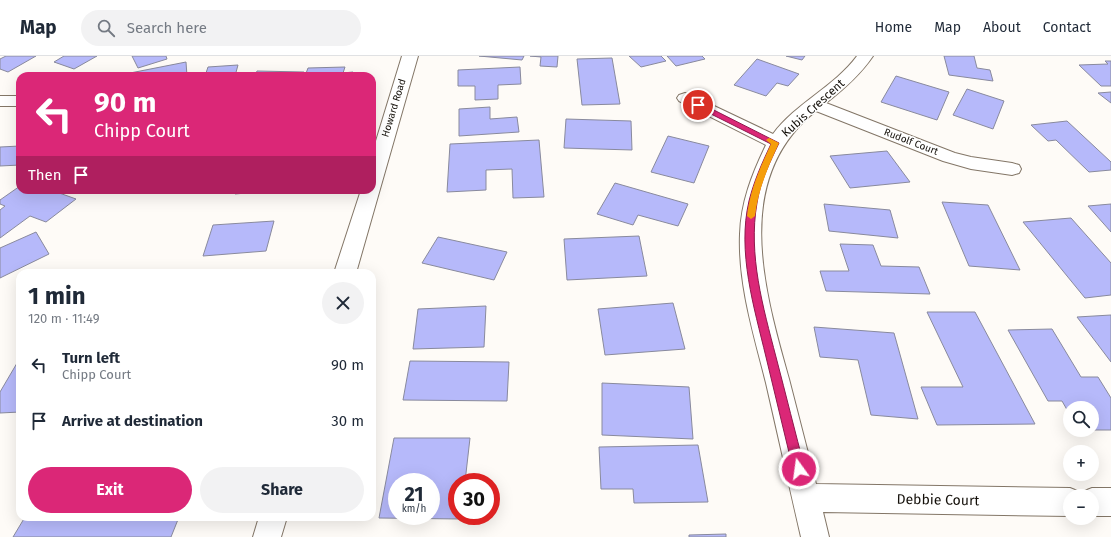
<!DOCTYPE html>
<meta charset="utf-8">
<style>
:root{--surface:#fff;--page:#f2f2f3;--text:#1f2937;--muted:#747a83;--line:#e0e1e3;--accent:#db2777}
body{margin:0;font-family:"Fira Sans",sans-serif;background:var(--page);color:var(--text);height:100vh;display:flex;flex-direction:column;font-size:15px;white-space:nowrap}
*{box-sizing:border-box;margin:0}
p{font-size:13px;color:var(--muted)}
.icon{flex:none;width:22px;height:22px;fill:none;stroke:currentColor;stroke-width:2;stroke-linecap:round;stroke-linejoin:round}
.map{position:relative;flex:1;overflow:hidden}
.side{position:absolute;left:16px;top:213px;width:360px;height:252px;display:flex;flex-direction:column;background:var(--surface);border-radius:12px;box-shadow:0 4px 16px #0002}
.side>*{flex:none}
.guide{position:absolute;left:16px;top:16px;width:360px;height:122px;border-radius:12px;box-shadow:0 4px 16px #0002;background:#db2777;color:#fff;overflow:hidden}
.fabs{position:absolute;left:1063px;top:345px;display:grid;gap:8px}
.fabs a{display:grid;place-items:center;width:36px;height:36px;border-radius:50%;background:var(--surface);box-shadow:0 4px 16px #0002;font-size:20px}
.speed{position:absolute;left:388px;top:417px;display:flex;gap:8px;font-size:20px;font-weight:700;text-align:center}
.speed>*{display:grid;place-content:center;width:52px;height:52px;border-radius:50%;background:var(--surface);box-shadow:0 4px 16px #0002;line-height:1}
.speed small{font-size:10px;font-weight:400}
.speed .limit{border:6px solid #d22;background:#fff;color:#111}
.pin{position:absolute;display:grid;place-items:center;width:34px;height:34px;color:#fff;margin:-17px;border:2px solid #fff;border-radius:50%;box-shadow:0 1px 4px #0007}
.me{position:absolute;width:44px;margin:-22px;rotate:346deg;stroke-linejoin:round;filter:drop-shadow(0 0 3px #0008)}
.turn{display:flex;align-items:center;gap:14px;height:84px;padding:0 12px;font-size:18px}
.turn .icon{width:52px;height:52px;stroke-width:2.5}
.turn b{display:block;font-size:28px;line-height:34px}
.then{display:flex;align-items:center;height:38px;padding:0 12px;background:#0003;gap:8px;font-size:15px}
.round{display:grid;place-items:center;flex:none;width:42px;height:42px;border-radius:21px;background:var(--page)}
.overview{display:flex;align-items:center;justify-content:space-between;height:68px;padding:0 12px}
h1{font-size:24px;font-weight:700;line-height:30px}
.primary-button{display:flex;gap:8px;margin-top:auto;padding:8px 12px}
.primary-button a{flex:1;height:46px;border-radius:24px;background:var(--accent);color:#fff;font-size:16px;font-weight:700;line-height:46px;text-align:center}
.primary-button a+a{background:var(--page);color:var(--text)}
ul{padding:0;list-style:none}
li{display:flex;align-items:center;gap:12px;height:56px;padding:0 12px}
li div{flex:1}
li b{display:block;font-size:15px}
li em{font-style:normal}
header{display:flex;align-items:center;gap:24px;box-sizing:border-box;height:56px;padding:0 20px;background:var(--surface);border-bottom:1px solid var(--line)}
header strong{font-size:19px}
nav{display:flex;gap:22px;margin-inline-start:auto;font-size:14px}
.search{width:280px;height:36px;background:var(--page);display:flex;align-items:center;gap:10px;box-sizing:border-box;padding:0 14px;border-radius:22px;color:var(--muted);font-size:15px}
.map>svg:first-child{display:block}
</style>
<header>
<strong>Map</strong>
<div class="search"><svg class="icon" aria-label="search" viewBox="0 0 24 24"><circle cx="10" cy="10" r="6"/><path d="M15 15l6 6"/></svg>Search here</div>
<nav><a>Home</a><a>Map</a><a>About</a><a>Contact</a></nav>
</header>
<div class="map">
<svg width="1111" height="481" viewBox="0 0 1111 481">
<rect width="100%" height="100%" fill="#fefbf7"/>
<path fill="#b6b9fa" stroke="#898a9d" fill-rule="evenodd" d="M 6,0 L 36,0 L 8,16 L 0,13 L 0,3 Z
M 64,0 L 97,0 L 74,13 L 54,6 Z
M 132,0 L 166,0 L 167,3 L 138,12 Z
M 479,0 L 524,0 L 522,4 Z
M 530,0 L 558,0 L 557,11 L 540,10 L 541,1 Z
M 629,0 L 661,0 L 666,5 L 641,11 Z
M 667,0 L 702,0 L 705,3 L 676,10 Z
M 786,0 L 805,0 L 802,4 Z
M 944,0 L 974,0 L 977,12 L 990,14 L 993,25 L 949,19 Z
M 612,2 L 620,48 L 582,49 L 577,3 Z
M 757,3 L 799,18 L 788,30 L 777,27 L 766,40 L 734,29 Z
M 1105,5 L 1111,5 L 1111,30 L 1101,30 L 1079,9 L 1108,8 Z
M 186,6 L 187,20 L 120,20 L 120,19 Z
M 238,9 L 235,20 L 205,20 L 208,11 Z
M 345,11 L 343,17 L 353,16 L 352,20 L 305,20 L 308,12 Z
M 520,11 L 521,28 L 498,29 L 498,43 L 475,44 L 475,30 L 458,30 L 458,14 Z
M 257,15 L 304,16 L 303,20 L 255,20 Z
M 896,20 L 949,36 L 937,64 L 881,46 Z
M 967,33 L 1004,45 L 993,73 L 953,59 Z
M 1111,36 L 1111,47 L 1098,37 Z
M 490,51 L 490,63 L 517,61 L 519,76 L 459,80 L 459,53 Z
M 566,63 L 631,65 L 632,94 L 564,92 Z
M 1067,65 L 1111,106 L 1111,114 L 1089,116 L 1056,84 L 1048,85 L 1031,69 Z
M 668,80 L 709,90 L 694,127 L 651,116 Z
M 539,84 L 544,141 L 513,142 L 512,113 L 486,114 L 486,134 L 447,136 L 450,88 Z
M 20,90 L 20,109 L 0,110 L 0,91 Z
M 887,95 L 910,126 L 850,132 L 830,100 Z
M 615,127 L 688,148 L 678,170 L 638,159 L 633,169 L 597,158 Z
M 20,130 L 20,134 L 51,134 L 76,143 L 46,166 L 30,160 L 0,182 L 0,154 L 5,150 L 0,148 L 0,144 Z
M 236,134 L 280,134 L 235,138 Z
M 942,146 L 988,149 L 1020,214 L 969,210 Z
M 824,148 L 890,154 L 898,182 L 829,175 Z
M 1111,148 L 1111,176 L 1088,150 Z
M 1071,162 L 1111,207 L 1111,239 L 1085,242 L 1023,166 Z
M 274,165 L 266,195 L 203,200 L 213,169 Z
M 36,176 L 49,198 L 0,222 L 0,192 Z
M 639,180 L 647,220 L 567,224 L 564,183 Z
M 438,181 L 507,196 L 494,224 L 422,207 Z
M 840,188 L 873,189 L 881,210 L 919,211 L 930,238 L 826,235 L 820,215 L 849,215 Z
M 673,247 L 685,293 L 605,299 L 598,253 Z
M 486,250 L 484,291 L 413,293 L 418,253 Z
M 927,256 L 975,256 L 1035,368 L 937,369 L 921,331 L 963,331 Z
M 1111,259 L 1111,306 L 1077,261 Z
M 814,271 L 894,277 L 918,363 L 871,359 L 858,304 L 820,301 Z
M 1052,273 L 1081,321 L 1098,321 L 1111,342 L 1111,374 L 1092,374 L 1092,352 L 1070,352 L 1070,359 L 1062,345 L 1048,345 L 1008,274 Z
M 20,302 L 20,356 L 0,357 L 0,336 Z
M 410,305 L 509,306 L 507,345 L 403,344 Z
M 602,327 L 689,331 L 693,383 L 602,379 Z
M 394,382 L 470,382 L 465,426 L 457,426 L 457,460 L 462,460 L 461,463 L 379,462 ZM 397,426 L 431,426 L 431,460 L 397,460 Z
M 698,389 L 708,446 L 634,447 L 633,433 L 601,433 L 599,391 Z
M 25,461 L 179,461 L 171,481 L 13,481 Z
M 726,478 L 726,481 L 689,481 L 689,479 Z"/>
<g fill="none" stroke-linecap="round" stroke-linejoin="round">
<g stroke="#837667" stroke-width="2">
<path id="minor" d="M 857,0 L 873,0 C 860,19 844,33 826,47 L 955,97 L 971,101 L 1012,107 L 1019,109 L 1021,113 L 1019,117 L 1012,119 L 971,113 L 943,105 L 816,55 C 731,122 764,234 789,323 C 798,358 807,393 816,428 L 1070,432 L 1080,436 L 1081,439 L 1082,436 L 1092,432 L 1111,432 L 1111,460 L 1092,460 L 1092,440 L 1070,440 L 1070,460 L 823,456 L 829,481 L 801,481 C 789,430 778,378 766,327 C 754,279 738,229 740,178 C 741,146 752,118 766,89 L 679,45 L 677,42 L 679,39 L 685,37 L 691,39 L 773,78 C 796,47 834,31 857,0 Z
M 0,40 L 20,40 L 20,50 L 0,50 Z"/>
</g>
<g stroke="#837667" stroke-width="2">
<path id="secondary" d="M 402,0 L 418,0 L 356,217 L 334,217 L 361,134 L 372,134 L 372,98 Z
M 259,461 L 287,461 L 281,481 L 253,481 Z"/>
</g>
<use href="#minor" fill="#fff" fill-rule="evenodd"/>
<use href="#secondary" fill="#fff" fill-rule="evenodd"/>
</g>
<path fill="#db2777" stroke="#8e194d" d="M 695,47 L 700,47 L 779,87 C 770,106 760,126 757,147 C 748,199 763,251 776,301 C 786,339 795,376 805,413 L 803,417 L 799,418 L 795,417 L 793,413 C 784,376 775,338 766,301 C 754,251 737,196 749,145 C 754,125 762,107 771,88 L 695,50 Z"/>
<path fill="#f59e0b" d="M 769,82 L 779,87 C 768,111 758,134 755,160 L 751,163 L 747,160 C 750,134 760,112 771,88 L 766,84 Z"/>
<g text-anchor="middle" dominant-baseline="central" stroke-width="3" stroke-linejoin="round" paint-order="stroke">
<g font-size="10" fill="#14100a" stroke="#fff">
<text transform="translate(394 52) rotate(-73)">Howard Road</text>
<text transform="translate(911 86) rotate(21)">Rudolf Court</text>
</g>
<g font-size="12" fill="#14100a" stroke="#fff">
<text transform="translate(813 52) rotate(-42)">Kubis Crescent</text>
</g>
<g font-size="14" fill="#14100a" stroke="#fff">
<text transform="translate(938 444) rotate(1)">Debbie Court</text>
</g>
</g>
</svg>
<div class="fabs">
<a><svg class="icon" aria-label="search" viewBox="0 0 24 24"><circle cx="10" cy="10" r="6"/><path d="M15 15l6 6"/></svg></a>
<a>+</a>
<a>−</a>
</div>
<div class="speed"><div>21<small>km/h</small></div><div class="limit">30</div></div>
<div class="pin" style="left:698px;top:49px;background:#d93025"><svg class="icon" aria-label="arrive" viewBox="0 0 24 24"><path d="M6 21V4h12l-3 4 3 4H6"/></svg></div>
<svg class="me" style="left:799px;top:413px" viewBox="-20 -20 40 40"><circle r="17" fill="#db2777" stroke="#fff" stroke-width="3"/><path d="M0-11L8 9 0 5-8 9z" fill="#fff"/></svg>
<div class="guide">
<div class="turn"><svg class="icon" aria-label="left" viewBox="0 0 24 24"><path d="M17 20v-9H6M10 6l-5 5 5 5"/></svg><div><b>90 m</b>Chipp Court</div></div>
<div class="then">Then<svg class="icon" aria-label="arrive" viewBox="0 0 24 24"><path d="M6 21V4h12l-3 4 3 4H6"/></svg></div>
</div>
<section class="side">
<div class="overview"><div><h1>1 min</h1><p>120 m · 11:49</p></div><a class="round"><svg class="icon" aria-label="close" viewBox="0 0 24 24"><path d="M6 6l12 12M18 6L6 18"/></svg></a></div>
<ul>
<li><svg class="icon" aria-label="left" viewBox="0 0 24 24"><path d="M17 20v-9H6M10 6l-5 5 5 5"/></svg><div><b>Turn left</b><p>Chipp Court</p></div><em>90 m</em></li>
<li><svg class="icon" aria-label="arrive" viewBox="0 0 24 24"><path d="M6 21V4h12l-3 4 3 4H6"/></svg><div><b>Arrive at destination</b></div><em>30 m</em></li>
</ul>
<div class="primary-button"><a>Exit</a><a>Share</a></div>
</section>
</div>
